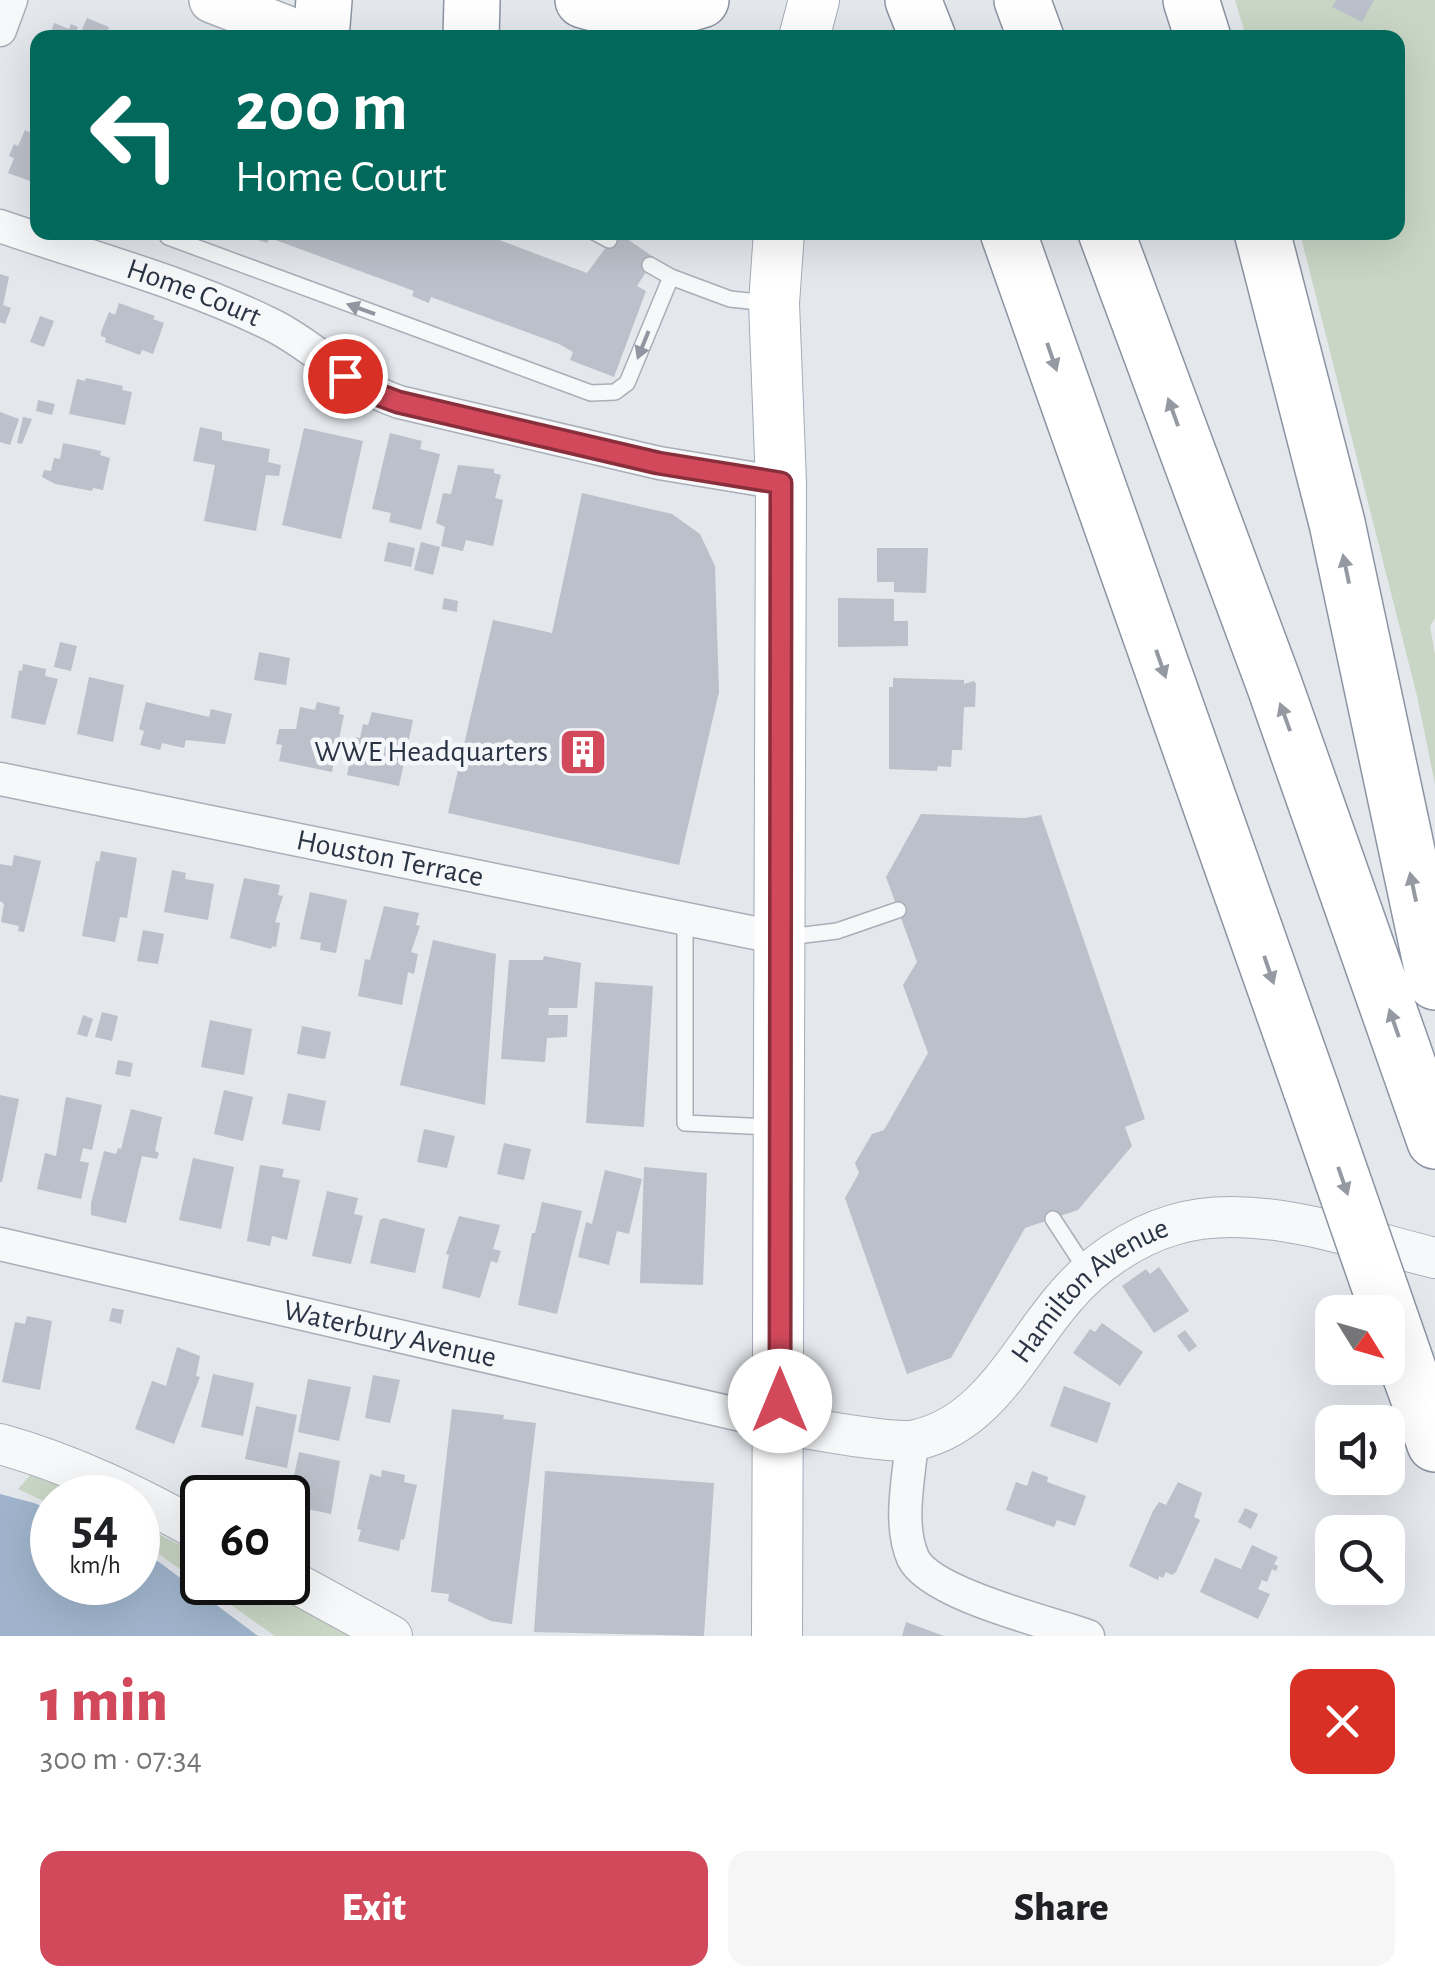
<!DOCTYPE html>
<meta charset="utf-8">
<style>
:root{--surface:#fff;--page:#f6f6f6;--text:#202124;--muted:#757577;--accent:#d1495b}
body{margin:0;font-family:"Alegreya Sans",sans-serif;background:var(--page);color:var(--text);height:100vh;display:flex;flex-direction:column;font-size:38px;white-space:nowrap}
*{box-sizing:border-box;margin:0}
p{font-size:32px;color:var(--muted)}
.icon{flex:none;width:55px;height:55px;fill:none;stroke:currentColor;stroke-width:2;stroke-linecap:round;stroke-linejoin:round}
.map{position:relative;height:1636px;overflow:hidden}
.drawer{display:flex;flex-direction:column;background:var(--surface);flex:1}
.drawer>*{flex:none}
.top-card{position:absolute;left:30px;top:30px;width:1375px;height:210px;border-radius:20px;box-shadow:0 10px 40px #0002;background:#00695c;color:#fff;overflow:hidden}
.needle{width:65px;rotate:127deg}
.tools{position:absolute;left:1315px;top:1295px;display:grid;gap:20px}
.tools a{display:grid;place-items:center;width:90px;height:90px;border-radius:20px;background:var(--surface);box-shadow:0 10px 40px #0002;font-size:50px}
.speed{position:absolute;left:30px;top:1475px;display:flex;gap:20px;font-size:50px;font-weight:700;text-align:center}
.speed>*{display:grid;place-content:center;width:130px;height:130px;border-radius:50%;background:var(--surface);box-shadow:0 10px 40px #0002;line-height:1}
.speed small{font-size:25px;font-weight:400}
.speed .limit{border:5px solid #111;border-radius:15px;background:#fff;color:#111}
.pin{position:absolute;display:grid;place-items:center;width:85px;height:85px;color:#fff;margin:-42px;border:5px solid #fff;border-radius:50%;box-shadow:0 2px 10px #0007}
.me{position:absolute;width:110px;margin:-55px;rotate:0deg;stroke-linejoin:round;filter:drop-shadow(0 0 8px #0008)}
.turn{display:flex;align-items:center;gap:35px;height:210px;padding:0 40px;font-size:45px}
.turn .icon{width:130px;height:130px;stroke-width:2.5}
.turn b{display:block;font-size:70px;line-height:85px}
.round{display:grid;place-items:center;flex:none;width:105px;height:105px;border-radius:20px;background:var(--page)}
.head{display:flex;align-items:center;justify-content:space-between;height:170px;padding:0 40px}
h1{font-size:60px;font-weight:800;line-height:75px;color:var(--accent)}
.button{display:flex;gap:20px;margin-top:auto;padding:20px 40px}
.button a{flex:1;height:115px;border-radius:20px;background:var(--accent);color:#fff;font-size:40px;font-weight:800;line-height:115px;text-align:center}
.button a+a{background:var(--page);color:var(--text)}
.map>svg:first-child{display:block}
</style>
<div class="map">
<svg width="1435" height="1636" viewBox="0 0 1435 1636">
<rect width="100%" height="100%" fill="#e4e7ec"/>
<path fill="#c9d6c5" d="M 1235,0 L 1435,0 L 1435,618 L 1430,626 L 1435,655 L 1435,784 L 1417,696 L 1300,233 L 1398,232 L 1398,38 L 1246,37 Z
M 32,1473 L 83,1497 L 52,1498 L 52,1505 L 18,1489 Z
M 138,1524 L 202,1556 L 202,1582 L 258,1583 L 301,1603 L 353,1636 L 275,1636 L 160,1555 L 138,1545 Z"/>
<path fill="#9fb4cc" d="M 0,1494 L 34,1503 L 52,1511 L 52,1582 L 138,1582 L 138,1552 L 159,1562 L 258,1636 L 0,1636 Z"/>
<path fill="#bbc0ca" d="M 1336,0 L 1374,0 L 1362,22 L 1332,7 Z
M 87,18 L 109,27 L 105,38 L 49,38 L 54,23 L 69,29 L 71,24 L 78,27 L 76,32 L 80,34 Z
M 25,130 L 38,136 L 38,184 L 8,173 L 14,158 L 9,156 L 14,144 L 18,146 Z
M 254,232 L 478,232 L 587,273 L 617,232 L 655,258 L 637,286 L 646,291 L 614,377 L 570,360 L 573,352 L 559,344 L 431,297 L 429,303 L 412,296 L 414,291 L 270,238 L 267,243 L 252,238 Z
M 0,274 L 9,277 L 3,305 L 11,308 L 5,324 L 0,322 Z
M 119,303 L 155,316 L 153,319 L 164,323 L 153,354 L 142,350 L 140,355 L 105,342 L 106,338 L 101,336 L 101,332 L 109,312 L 115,315 Z
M 40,316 L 54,321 L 44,347 L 30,342 Z
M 86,378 L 123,386 L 122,390 L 132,392 L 125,425 L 69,414 L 77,379 L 85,381 Z
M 38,400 L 55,404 L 52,415 L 36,411 Z
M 0,412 L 19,419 L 10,445 L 0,442 Z
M 23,417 L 32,419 L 22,444 L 17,443 Z
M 200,427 L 222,432 L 222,440 L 270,449 L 268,462 L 281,465 L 279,476 L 266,475 L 256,531 L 204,521 L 215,465 L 193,461 Z
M 304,428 L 363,441 L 341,539 L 282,525 Z
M 390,433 L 422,441 L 420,449 L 440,454 L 421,530 L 389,522 L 391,513 L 372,509 Z
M 63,443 L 101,451 L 100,455 L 110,458 L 103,490 L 93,488 L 92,491 L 55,484 L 42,477 L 44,470 L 51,471 L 54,458 L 60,459 Z
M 458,465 L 494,469 L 494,473 L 501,475 L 495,498 L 503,500 L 493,546 L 466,540 L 463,551 L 441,546 L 445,527 L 436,523 L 443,493 L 451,494 Z
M 582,493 L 672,514 L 700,534 L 715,566 L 719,692 L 679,865 L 448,813 L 493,620 L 552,633 Z
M 388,542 L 415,548 L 411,567 L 384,561 Z
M 421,542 L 440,547 L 433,575 L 414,570 Z
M 877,548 L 928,548 L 926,593 L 894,592 L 894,582 L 877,582 Z
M 444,598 L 458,601 L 457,612 L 442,609 Z
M 838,598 L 894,599 L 894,621 L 908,621 L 908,646 L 838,647 Z
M 60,642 L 77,646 L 71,671 L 54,667 Z
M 259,652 L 290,658 L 286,685 L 254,680 Z
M 23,664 L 46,669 L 45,676 L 58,679 L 45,725 L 11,718 L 19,670 L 22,671 Z
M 89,677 L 124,685 L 113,742 L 77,734 Z
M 893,678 L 964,680 L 964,684 L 974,681 L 976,684 L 975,707 L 964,707 L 962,750 L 952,750 L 951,767 L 938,766 L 937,771 L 889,769 L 889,687 L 893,687 Z
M 146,702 L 209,717 L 211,709 L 232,714 L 225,744 L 186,740 L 184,748 L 162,743 L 160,750 L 140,745 L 144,731 L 139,729 Z
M 317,702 L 340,707 L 339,714 L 344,715 L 332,772 L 279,761 L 282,745 L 276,744 L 279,729 L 296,729 L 300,707 L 315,710 Z
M 372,712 L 413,720 L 399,786 L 347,775 L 355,737 L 360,738 L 363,724 L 368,725 Z
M 921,814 L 1025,818 L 1041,815 L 1145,1119 L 1125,1127 L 1132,1146 L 1078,1210 L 1025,1228 L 951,1358 L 907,1374 L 845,1198 L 859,1173 L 855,1163 L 872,1134 L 884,1130 L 928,1053 L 903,985 L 917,962 L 886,877 Z
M 101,851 L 137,858 L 127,918 L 120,917 L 115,942 L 82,936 L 96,861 L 99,862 Z
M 14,855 L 41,861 L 24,932 L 18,931 L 19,926 L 1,922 L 4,904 L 0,901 L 0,864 L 12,866 Z
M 172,870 L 186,873 L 185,879 L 214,884 L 208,920 L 164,912 Z
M 244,878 L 280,885 L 278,895 L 283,896 L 275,922 L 280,923 L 276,947 L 272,946 L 271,949 L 230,938 Z
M 310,892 L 347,900 L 336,953 L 320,950 L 321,943 L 300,939 Z
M 384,906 L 419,913 L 416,925 L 420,926 L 411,952 L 418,954 L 414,974 L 408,972 L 402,1005 L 358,996 L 365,959 L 370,960 Z
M 143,930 L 164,934 L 158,964 L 137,961 Z
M 433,940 L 496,954 L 485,1105 L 400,1085 Z
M 544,956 L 581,963 L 577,1008 L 549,1008 L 548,1015 L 568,1015 L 567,1037 L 547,1038 L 545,1062 L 501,1059 L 509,960 L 543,960 Z
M 595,982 L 653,986 L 644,1127 L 586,1123 Z
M 102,1012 L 118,1016 L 112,1041 L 95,1037 Z
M 83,1015 L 93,1019 L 87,1037 L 77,1034 Z
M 210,1020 L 252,1029 L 244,1075 L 201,1067 Z
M 302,1026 L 331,1032 L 325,1059 L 297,1054 Z
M 118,1060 L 133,1063 L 130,1077 L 115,1074 Z
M 224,1090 L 253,1097 L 243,1141 L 214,1134 Z
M 288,1093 L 326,1101 L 320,1131 L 282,1124 Z
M 0,1095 L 19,1099 L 2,1182 L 0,1182 Z
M 66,1097 L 102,1105 L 92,1150 L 83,1148 L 80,1161 L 89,1163 L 81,1199 L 37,1189 L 45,1153 L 56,1156 Z
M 131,1109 L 162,1117 L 155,1151 L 159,1153 L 157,1159 L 142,1156 L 126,1223 L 91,1215 L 91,1203 L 104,1151 L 116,1154 L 118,1148 L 121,1149 Z
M 424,1129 L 455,1136 L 447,1168 L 417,1162 Z
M 504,1143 L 531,1149 L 524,1180 L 497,1174 Z
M 193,1158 L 234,1167 L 221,1229 L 179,1220 Z
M 260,1165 L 284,1169 L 282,1177 L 300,1180 L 287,1240 L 272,1236 L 270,1246 L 247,1241 Z
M 644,1167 L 707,1173 L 703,1285 L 640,1283 Z
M 605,1170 L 642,1179 L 629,1234 L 617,1231 L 609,1265 L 578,1257 L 586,1222 L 592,1224 Z
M 327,1191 L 358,1198 L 354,1214 L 363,1216 L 351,1264 L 312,1256 Z
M 542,1202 L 582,1211 L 557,1314 L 518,1305 L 532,1233 L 535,1233 Z
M 459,1216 L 500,1225 L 493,1249 L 501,1251 L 497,1263 L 491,1261 L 480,1298 L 442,1288 L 449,1255 L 446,1254 Z
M 384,1218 L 425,1229 L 415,1273 L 370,1263 L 380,1220 Z
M 1159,1267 L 1189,1311 L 1154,1333 L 1122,1286 L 1146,1269 L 1150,1274 Z
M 112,1308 L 124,1310 L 121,1324 L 109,1321 Z
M 27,1316 L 52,1321 L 40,1390 L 2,1382 L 15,1322 L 25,1324 Z
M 1102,1323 L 1143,1352 L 1120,1386 L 1073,1353 L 1090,1329 L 1095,1332 Z
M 1185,1330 L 1197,1346 L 1189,1352 L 1177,1336 Z
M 177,1347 L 200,1356 L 196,1376 L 200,1377 L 174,1444 L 135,1429 L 152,1381 L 166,1386 Z
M 213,1374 L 254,1383 L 243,1436 L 201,1427 Z
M 373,1375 L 400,1380 L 390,1423 L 365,1418 Z
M 308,1379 L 351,1387 L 339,1441 L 298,1432 Z
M 1064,1386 L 1111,1403 L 1097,1443 L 1050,1426 Z
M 256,1406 L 297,1415 L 287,1468 L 245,1459 Z
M 452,1409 L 504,1415 L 503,1419 L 536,1423 L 512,1624 L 491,1621 L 448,1601 L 449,1594 L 431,1592 Z
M 299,1452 L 340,1461 L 331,1514 L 288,1505 Z
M 382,1470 L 405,1475 L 404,1482 L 417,1485 L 404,1540 L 401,1539 L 399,1551 L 358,1541 L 361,1530 L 357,1529 L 370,1474 L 381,1477 Z
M 545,1471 L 714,1483 L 704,1636 L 534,1632 Z
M 1032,1471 L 1048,1477 L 1047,1482 L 1086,1496 L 1075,1526 L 1057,1520 L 1054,1527 L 1006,1510 L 1016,1482 L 1027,1486 Z
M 1178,1482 L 1202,1493 L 1194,1517 L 1200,1520 L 1176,1572 L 1172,1575 L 1166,1572 L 1163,1578 L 1159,1576 L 1158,1580 L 1129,1566 L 1153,1511 L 1159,1502 L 1166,1505 Z
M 1245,1508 L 1258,1514 L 1251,1529 L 1238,1522 Z
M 1252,1545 L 1278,1557 L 1274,1564 L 1278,1566 L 1276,1571 L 1272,1569 L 1267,1582 L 1262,1580 L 1258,1589 L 1270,1594 L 1258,1619 L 1200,1592 L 1215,1558 L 1241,1569 Z
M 906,1622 L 944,1636 L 902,1636 Z"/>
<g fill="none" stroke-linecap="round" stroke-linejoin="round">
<g stroke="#a9aeb7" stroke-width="18">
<path id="service" d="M 165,232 L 168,237 L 591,393 L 615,392 L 627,383 L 671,277 L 650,265
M 594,232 L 609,240
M 671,277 L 730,299 L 768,303
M 685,918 L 685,1123 L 771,1127
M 788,937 L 837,931 L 898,910
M 1053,1219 L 1087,1271"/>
</g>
<g stroke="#a9aeb7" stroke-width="35">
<g id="minor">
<path d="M 0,30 L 11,0"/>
<path id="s1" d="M 0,226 C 92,258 188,283 274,326 C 319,349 348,385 399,402 L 659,463 L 781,483"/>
<path id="s2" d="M 0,779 L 779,938"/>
<path id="s3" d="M 0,1244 L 780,1424"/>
<path d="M 912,1442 C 909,1477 898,1524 913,1558 C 930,1594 1048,1622 1088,1636"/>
</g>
</g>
<g stroke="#a9aeb7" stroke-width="42">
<g id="tertiary">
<path id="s4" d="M 780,1424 C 808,1428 893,1445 916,1440 C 989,1424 1021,1347 1066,1296 C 1093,1264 1133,1237 1173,1225 C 1253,1200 1356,1239 1435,1258"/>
<path d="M 0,1444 C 72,1464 137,1496 202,1532"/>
<path d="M 288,1579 L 392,1636"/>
</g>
</g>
<g stroke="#a9aeb7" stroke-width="48">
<path id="secondary" d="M 212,0 L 311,38"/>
</g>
<g stroke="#a3abb8" stroke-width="52">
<path id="primary" d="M 804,38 L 814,0
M 777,1636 L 781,483 L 774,303 L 779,232"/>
</g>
<g stroke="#8b94a3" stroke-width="58">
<path id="motorway" d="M 583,0 C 624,13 660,14 701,0
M 913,0 L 928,38
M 1022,0 L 1036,38
M 1191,0 L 1203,38
M 321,38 L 324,0
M 471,38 L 472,0
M 1008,232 L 1311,1089
M 1106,232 L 1274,684 L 1435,1141
M 1262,232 L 1337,523 L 1435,982
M 1411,1377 L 1435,1444"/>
</g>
<use href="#service" stroke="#f7f8fa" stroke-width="15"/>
<use href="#minor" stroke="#f7f8fa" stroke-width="32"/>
<use href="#tertiary" stroke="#f7f8fa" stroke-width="40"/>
<use href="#secondary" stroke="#fff" stroke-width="45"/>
<use href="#primary" stroke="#fff" stroke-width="50"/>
<use href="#motorway" stroke="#fff" stroke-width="55"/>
<g stroke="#8b94a3" stroke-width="58" stroke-linecap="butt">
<path id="motorway-bridge" d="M 1311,1089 L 1411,1377"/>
</g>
<use href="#motorway-bridge" stroke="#fff" stroke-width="55"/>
</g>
<defs><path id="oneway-solid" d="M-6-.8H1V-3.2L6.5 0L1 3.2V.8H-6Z" transform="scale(2.5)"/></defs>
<g fill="#9196a0">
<use href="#oneway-solid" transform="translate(361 309) rotate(-160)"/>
<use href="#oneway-solid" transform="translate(643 345) rotate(112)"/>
</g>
<g fill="#959aa2">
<use href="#oneway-solid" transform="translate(1052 357) rotate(71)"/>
<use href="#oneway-solid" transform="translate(1173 412) rotate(-110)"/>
<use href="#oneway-solid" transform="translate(1346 569) rotate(-102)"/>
<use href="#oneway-solid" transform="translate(1161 664) rotate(71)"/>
<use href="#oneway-solid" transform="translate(1285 717) rotate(-110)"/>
<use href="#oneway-solid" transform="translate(1413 887) rotate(-102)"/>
<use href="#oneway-solid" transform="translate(1269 970) rotate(71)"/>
<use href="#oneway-solid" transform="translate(1394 1023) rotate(-109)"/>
<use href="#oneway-solid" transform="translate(1343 1181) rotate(71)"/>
</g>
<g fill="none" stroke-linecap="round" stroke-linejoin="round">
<g stroke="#882f3b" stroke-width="25">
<path id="route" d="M 345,376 L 371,392 L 398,402 L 658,463 L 781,483 L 780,1401"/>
</g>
<use href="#route" stroke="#d1495b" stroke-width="18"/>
</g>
<defs>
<g id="building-square" transform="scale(2.5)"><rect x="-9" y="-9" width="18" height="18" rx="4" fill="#d1495b" stroke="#f4f6f9"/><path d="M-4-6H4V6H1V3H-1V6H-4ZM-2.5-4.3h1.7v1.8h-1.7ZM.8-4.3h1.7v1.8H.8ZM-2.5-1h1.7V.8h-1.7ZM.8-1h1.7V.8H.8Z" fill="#fff"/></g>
</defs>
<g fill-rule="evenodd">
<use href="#building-square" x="583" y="752"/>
</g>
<g text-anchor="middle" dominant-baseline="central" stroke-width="9" stroke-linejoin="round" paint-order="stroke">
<g font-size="30" fill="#2b3445" stroke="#f4f6f9">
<text stroke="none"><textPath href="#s1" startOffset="205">Home Court</textPath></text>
<text stroke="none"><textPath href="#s2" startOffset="398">Houston Terrace</textPath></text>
<text stroke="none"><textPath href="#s4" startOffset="372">Hamilton Avenue</textPath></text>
<text stroke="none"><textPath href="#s3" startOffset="400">Waterbury Avenue</textPath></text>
</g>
<g font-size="30" fill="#2b3445" stroke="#f4f6f9" text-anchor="end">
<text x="548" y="752">WWE Headquarters</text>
</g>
</g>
</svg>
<div class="tools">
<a><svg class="needle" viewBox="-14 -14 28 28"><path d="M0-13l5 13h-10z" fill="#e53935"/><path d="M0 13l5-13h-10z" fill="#757577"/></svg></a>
<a><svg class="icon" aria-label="sound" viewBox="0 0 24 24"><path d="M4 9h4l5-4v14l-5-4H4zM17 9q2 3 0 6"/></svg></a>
<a><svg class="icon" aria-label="search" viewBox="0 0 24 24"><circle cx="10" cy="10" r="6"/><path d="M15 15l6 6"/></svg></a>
</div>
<div class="speed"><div>54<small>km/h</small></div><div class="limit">60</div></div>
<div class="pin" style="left:345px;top:376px;background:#d93025"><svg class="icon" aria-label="arrive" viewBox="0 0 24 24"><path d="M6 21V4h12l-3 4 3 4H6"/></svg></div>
<svg class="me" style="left:780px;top:1401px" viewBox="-20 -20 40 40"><circle r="19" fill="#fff"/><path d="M0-13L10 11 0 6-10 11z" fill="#d1495b"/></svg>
<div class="top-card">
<div class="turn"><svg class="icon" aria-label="left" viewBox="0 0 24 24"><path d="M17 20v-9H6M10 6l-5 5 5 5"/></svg><div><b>200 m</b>Home Court</div></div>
</div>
</div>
<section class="drawer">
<div class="head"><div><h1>1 min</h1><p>300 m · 07:34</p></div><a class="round" style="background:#d93025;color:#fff"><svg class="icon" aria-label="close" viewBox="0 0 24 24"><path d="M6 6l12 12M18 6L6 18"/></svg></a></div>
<div class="button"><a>Exit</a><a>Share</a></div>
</section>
